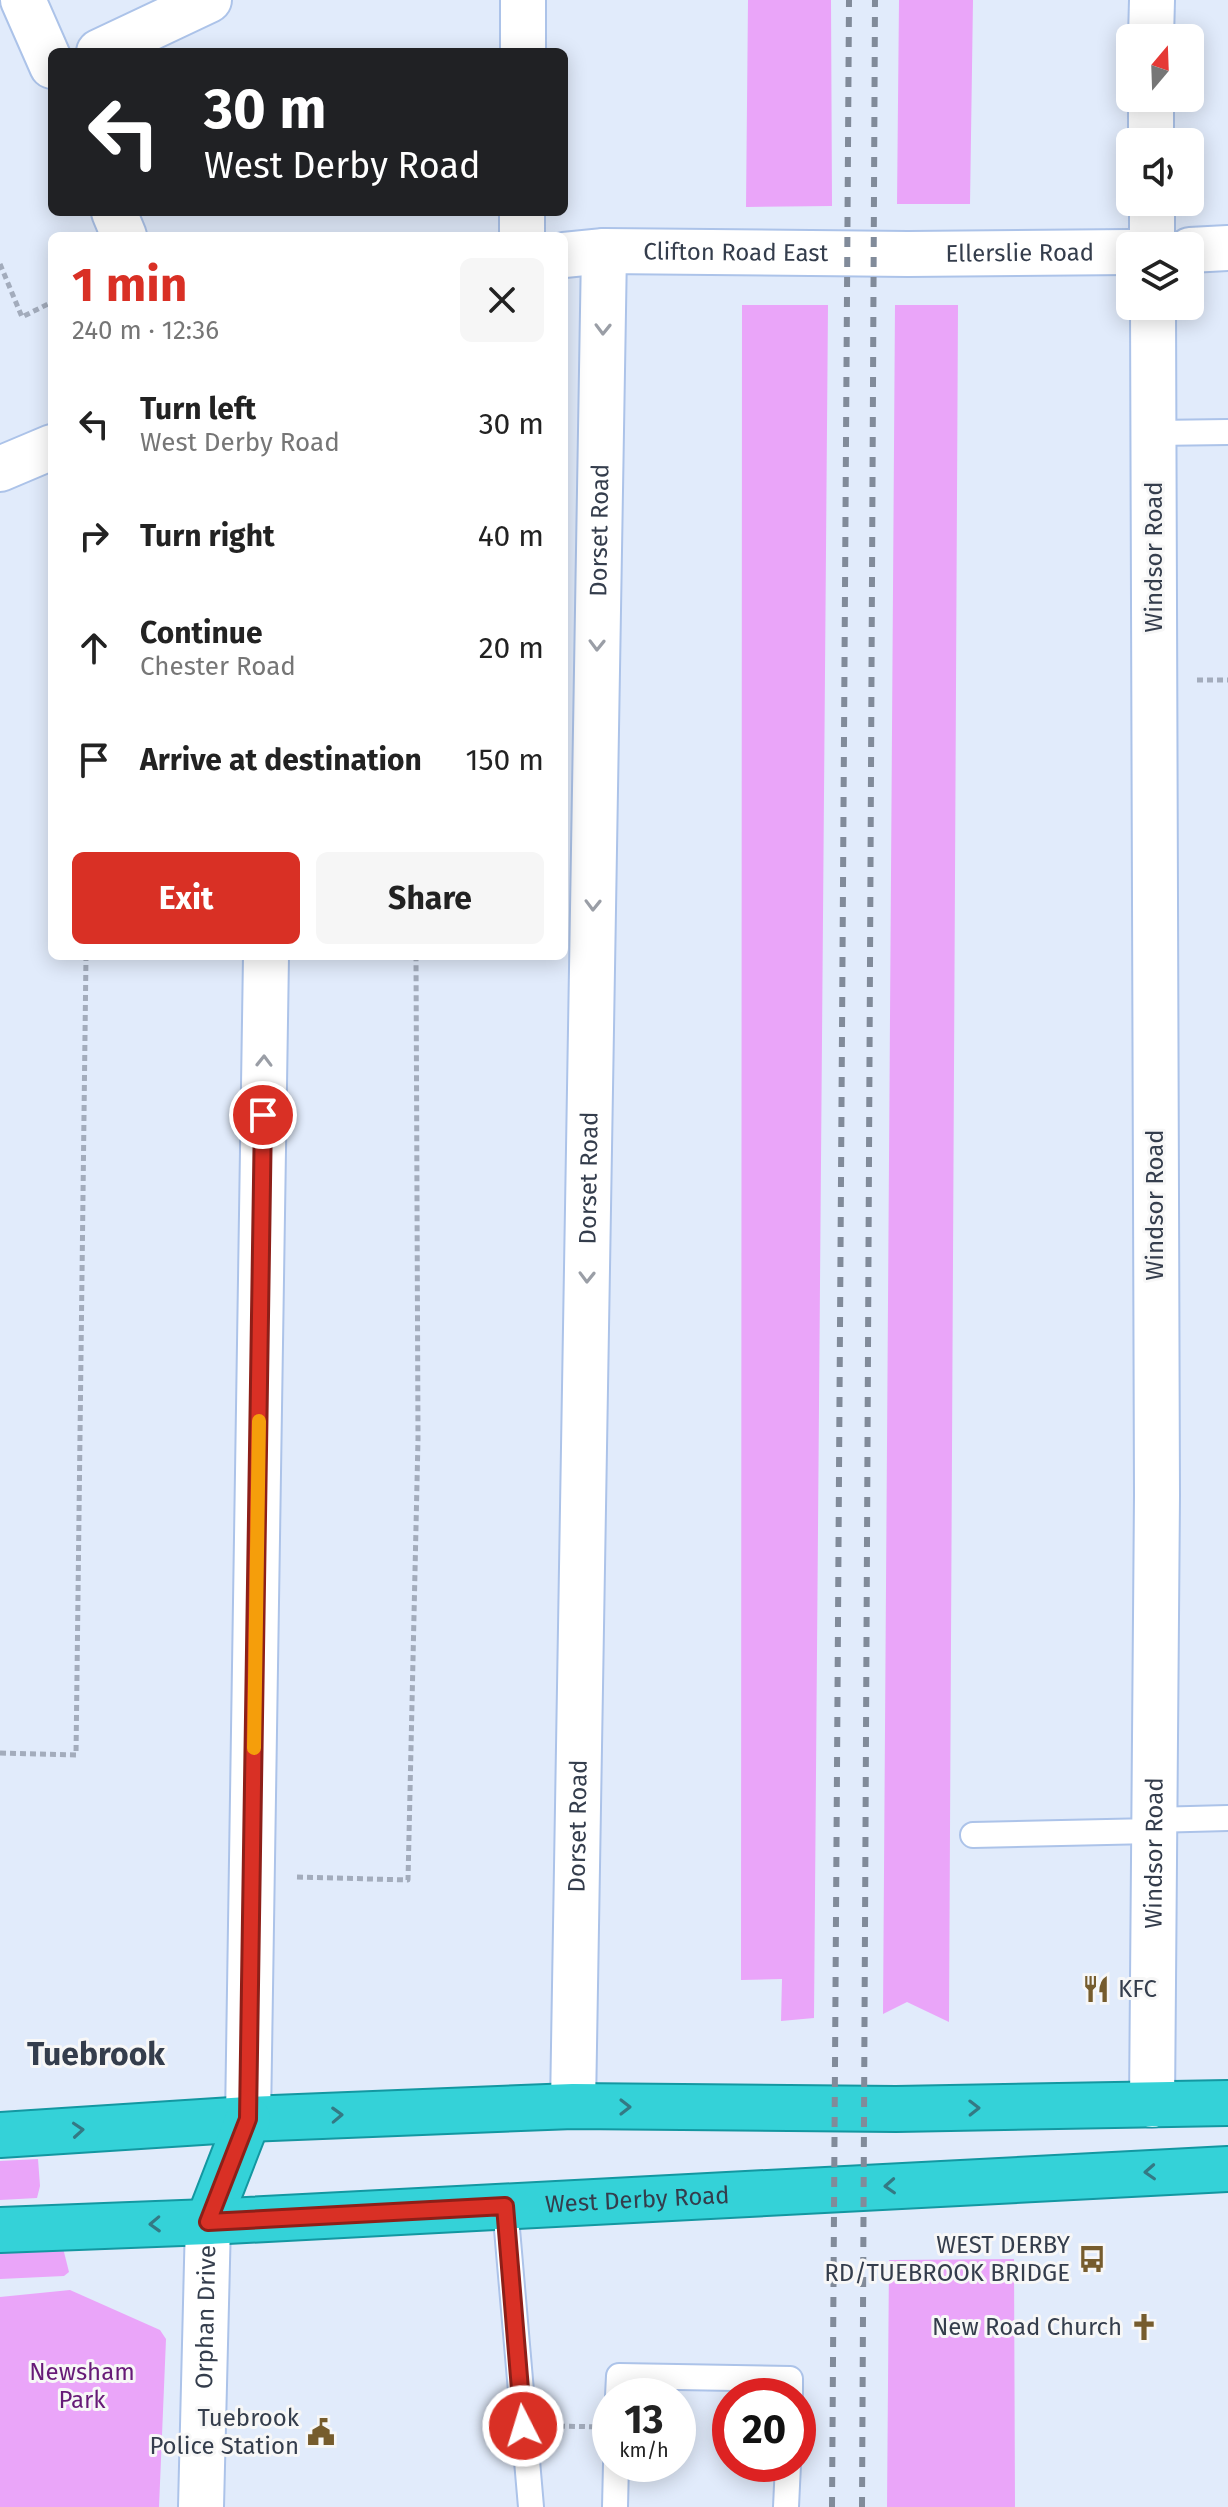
<!DOCTYPE html>
<meta charset="utf-8">
<style>
:root{--surface:#fff;--page:#f6f6f6;--text:#222;--muted:#767676;--accent:#d93025}
body{margin:0;font-family:"Fira Sans",sans-serif;background:var(--page);color:var(--text);height:100vh;display:flex;flex-direction:column;font-size:30px;white-space:nowrap}
*{box-sizing:border-box;margin:0}
p{font-size:26px;color:var(--muted)}
.icon{flex:none;width:44px;height:44px;fill:none;stroke:currentColor;stroke-width:2;stroke-linecap:round;stroke-linejoin:round}
.map{position:relative;flex:1;overflow:hidden}
.details{position:absolute;left:48px;top:232px;width:520px;height:728px;display:flex;flex-direction:column;background:var(--surface);border-radius:12px;box-shadow:0 4px 20px #0003}
.details>*{flex:none}
.top-card{position:absolute;left:48px;top:48px;width:520px;height:168px;border-radius:12px;box-shadow:0 4px 20px #0003;background:#202124;color:#fff;overflow:hidden}
.needle{width:52px;rotate:19deg}
.buttons{position:absolute;left:1116px;top:24px;display:grid;gap:16px}
.buttons a{display:grid;place-items:center;width:88px;height:88px;border-radius:12px;background:var(--surface);box-shadow:0 4px 20px #0003;font-size:40px}
.speed{position:absolute;left:592px;top:2378px;display:flex;gap:16px;font-size:40px;font-weight:700;text-align:center}
.speed>*{display:grid;place-content:center;width:104px;height:104px;border-radius:50%;background:var(--surface);box-shadow:0 4px 20px #0003;line-height:1}
.speed small{font-size:20px;font-weight:400}
.speed .limit{border:12px solid #d22;background:#fff;color:#111}
.pin{position:absolute;display:grid;place-items:center;width:68px;height:68px;color:#fff;margin:-34px;border:4px solid #fff;border-radius:50%;box-shadow:0 2px 8px #0007}
.me{position:absolute;width:88px;margin:-44px;rotate:355deg;stroke-linejoin:round;filter:drop-shadow(0 0 6px #0008)}
.turn{display:flex;align-items:center;gap:28px;height:168px;padding:0 24px;font-size:36px}
.turn .icon{width:104px;height:104px;stroke-width:2.5}
.turn b{display:block;font-size:56px;line-height:68px}
.round{display:grid;place-items:center;flex:none;width:84px;height:84px;border-radius:12px;background:var(--page)}
.overview{display:flex;align-items:center;justify-content:space-between;height:136px;padding:0 24px}
h1{font-size:48px;font-weight:700;line-height:60px;color:var(--accent)}
.cta{display:flex;gap:16px;margin-top:auto;padding:16px 24px}
.cta a{flex:1;height:92px;border-radius:12px;background:var(--accent);color:#fff;font-size:32px;font-weight:700;line-height:92px;text-align:center}
.cta a+a{background:var(--page);color:var(--text)}
ul{padding:0;list-style:none}
li{display:flex;align-items:center;gap:24px;height:112px;padding:0 24px}
li div{flex:1}
li b{display:block;font-size:30px}
li em{font-style:normal}
.map>svg:first-child{display:block}
</style>
<div class="map">
<svg width="1228" height="2507" viewBox="0 0 1228 2507">
<rect width="100%" height="100%" fill="#e1ebfb"/>
<path fill="#eaa5f9" d="M 748,0 L 831,0 L 832,206 L 746,207 Z
M 899,0 L 973,0 L 970,204 L 897,204 Z
M 742,305 L 828,305 L 814,2018 L 781,2021 L 782,1979 L 741,1980 Z
M 895,305 L 958,305 L 949,2022 L 907,2002 L 883,2014 Z
M 38,2159 L 40,2186 L 37,2198 L 0,2200 L 0,2161 Z
M 63,2248 L 69,2272 L 64,2276 L 0,2279 L 0,2252 Z
M 1014,2259 L 1015,2507 L 887,2507 L 889,2260 Z
M 70,2290 L 160,2330 L 166,2339 L 159,2507 L 0,2507 L 0,2297 Z"/>
<g fill="none" stroke-linecap="round" stroke-linejoin="round">
<g stroke="#acc3e9" stroke-width="28">
<path id="service" d="M 1154,433 L 1228,432
M 1152,1820 L 1228,1818
M 973,1835 L 1152,1831
M 505,2206 L 531,2507
M 618,2396 L 619,2376 L 790,2379 L 790,2396
M 615,2507 L 616,2464
M 786,2507 L 788,2464"/>
</g>
<g stroke="#acc3e9" stroke-width="48">
<g id="minor">
<path d="M 23,0 L 52,66"/>
<path d="M 1151,38 L 1152,0"/>
<path d="M 99,52 L 209,0"/>
<path d="M 523,52 L 523,0"/>
<path d="M 1151,98 L 1151,142"/>
<path d="M 1152,202 L 1152,246"/>
<path d="M 114,212 L 124,236"/>
<path d="M 522,236 L 522,212"/>
<path d="M 1190,250 L 1228,248"/>
<path id="s1" d="M 564,255 L 604,251 L 908,254 L 1130,252"/>
<path d="M 0,469 L 52,447"/>
<path id="s2" d="M 1152,2105 L 1157,1495 L 1153,306"/>
<path id="s3" d="M 573,2106 L 604,251"/>
<path d="M 248,2119 L 266,956"/>
<path id="s4" d="M 201,2507 L 208,2222"/>
</g>
</g>
<g stroke="#1397a1" stroke-width="48">
<g id="trunk">
<path d="M 0,2135 L 248,2119 L 573,2106 L 896,2109 L 1228,2103"/>
<path d="M 208,2222 L 248,2119"/>
<path id="s5" d="M 0,2230 L 208,2222 L 1228,2169"/>
</g>
</g>
<path stroke="#a3acbc" stroke-width="5" stroke-dasharray="6 4" stroke-linecap="butt" d="M 0,264 L 22,317 L 52,302
M 1197,680 L 1228,680
M 0,1753 L 76,1755 L 86,956
M 297,1877 L 408,1880 L 418,1439 L 416,956
M 559,2426 L 601,2427"/>
<use href="#service" stroke="#fff" stroke-width="24"/>
<use href="#minor" stroke="#fff" stroke-width="44"/>
<use href="#trunk" stroke="#34d2d8" stroke-width="44"/>
<path stroke="#818b9a" stroke-width="6" stroke-dasharray="10 10" stroke-linecap="butt" d="M 832,2507 L 849,0
M 862,2507 L 875,0"/>
</g>
<defs><path id="oneway-chevron" d="M-2-3.5L2.5 0L-2 3.5" fill="none" stroke-width="1.6" stroke-linecap="round" stroke-linejoin="round" transform="scale(2)"/></defs>
<g stroke="#9a9ea6">
<use href="#oneway-chevron" transform="translate(603 329) rotate(91)"/>
<use href="#oneway-chevron" transform="translate(597 645) rotate(91)"/>
<use href="#oneway-chevron" transform="translate(593 905) rotate(91)"/>
<use href="#oneway-chevron" transform="translate(264 1061) rotate(-89)"/>
<use href="#oneway-chevron" transform="translate(587 1277) rotate(91)"/>
</g>
<g stroke="#347984">
<use href="#oneway-chevron" transform="translate(625 2107)"/>
<use href="#oneway-chevron" transform="translate(974 2108) rotate(-1)"/>
<use href="#oneway-chevron" transform="translate(337 2115) rotate(-2)"/>
<use href="#oneway-chevron" transform="translate(78 2130) rotate(-4)"/>
<use href="#oneway-chevron" transform="translate(1150 2172) rotate(177)"/>
<use href="#oneway-chevron" transform="translate(890 2186) rotate(177)"/>
<use href="#oneway-chevron" transform="translate(155 2224) rotate(178)"/>
</g>
<g fill="none" stroke-linecap="round" stroke-linejoin="round">
<g stroke="#8d1f18" stroke-width="20">
<path id="route" d="M 263,1115 L 248,2119 L 208,2222 L 505,2206 L 523,2426"/>
</g>
<use href="#route" stroke="#d93025" stroke-width="14"/>
<path stroke="#f59e0b" stroke-width="14" d="M 254,1748 L 259,1421"/>
</g>
<defs>
<g id="restaurant-bare" transform="scale(2.16)"><path d="M-5-6h1v4h1v-4h1v4h1v-4h1v5L-1.5 .5V6h-2V.5L-5-1ZM5-6V6H3V1.5H1.5Q1.5-4 5-6Z" fill="#765c2d" stroke="#f7f7f7" stroke-width="2.5" paint-order="stroke"/></g>
<g id="bus-bare" transform="scale(2.16)"><path d="M-5-6H5V4H4V6H2V4H-2V6H-4V4H-5ZM-3.5-4V0h7V-4ZM-3.5 1.2v1.5H-2V1.2ZM2 1.2v1.5H3.5V1.2Z" fill="#765c2d" stroke="#f7f7f7" stroke-width="2.5" paint-order="stroke"/></g>
<g id="church-bare" transform="scale(2.16)"><path d="M-1.2-6h2.4v3.5h3.3v2.4h-3.3V6h-2.4V-.1h-3.3v-2.4h3.3Z" fill="#765c2d" stroke="#f7f7f7" stroke-width="2.5" paint-order="stroke"/></g>
<g id="civic-bare" transform="scale(2.16)"><path d="M-.6-6.5H3V-4.5H.6V-3L4-1V1h2V6H-6V1h2V-1L-.6-3ZM-1.2 2.5V6h2.4V2.5Z" fill="#765c2d" stroke="#f7f7f7" stroke-width="2.5" paint-order="stroke"/></g>
</defs>
<g fill-rule="evenodd">
<use href="#restaurant-bare" x="1096" y="1989"/>
<use href="#bus-bare" x="1092" y="2259"/>
<use href="#church-bare" x="1144" y="2327"/>
<use href="#civic-bare" x="321" y="2432"/>
</g>
<g text-anchor="middle" dominant-baseline="central" stroke-width="6" stroke-linejoin="round" paint-order="stroke">
<g font-size="24" fill="#343d4c" stroke="#f7f7f7">
<text stroke="none"><textPath href="#s1" startOffset="172">Clifton Road East</textPath></text>
<text stroke="none"><textPath href="#s1" startOffset="456">Ellerslie Road</textPath></text>
<text stroke="none"><textPath href="#s3" startOffset="1576">Dorset Road</textPath></text>
<text transform="translate(1154 557) rotate(-90)">Windsor Road</text>
<text stroke="none"><textPath href="#s3" startOffset="928">Dorset Road</textPath></text>
<text transform="translate(1155 1205) rotate(-90)">Windsor Road</text>
<text stroke="none"><textPath href="#s3" startOffset="280">Dorset Road</textPath></text>
<text stroke="none"><textPath href="#s2" startOffset="252">Windsor Road</textPath></text>
<text stroke="none"><textPath href="#s5" startOffset="638">West Derby Road</textPath></text>
<text stroke="none"><textPath href="#s4" startOffset="190">Orphan Drive</textPath></text>
</g>
<g font-size="24" fill="#343d4c" stroke="#f7f7f7" text-anchor="end">
<text x="1118" y="1989" text-anchor="start">KFC</text>
<text x="1070" y="2245">WEST DERBY<tspan x="1070" dy="28">RD/TUEBROOK BRIDGE</tspan></text>
<text x="1122" y="2327">New Road Church</text>
<text x="299" y="2418">Tuebrook<tspan x="299" dy="28">Police Station</tspan></text>
</g>
<g font-size="24" fill="#671a77" stroke="#f7f7f7">
<text x="82" y="2372">Newsham<tspan x="82" dy="28">Park</tspan></text>
</g>
<g font-size="32" font-weight="bold" fill="#343d4c" stroke="#f7f7f7">
<text x="96" y="2054">Tuebrook</text>
</g>
</g>
</svg>
<div class="buttons">
<a><svg class="needle" viewBox="-14 -14 28 28"><path d="M0-13l5 13h-10z" fill="#e53935"/><path d="M0 13l5-13h-10z" fill="#767676"/></svg></a>
<a><svg class="icon" aria-label="sound" viewBox="0 0 24 24"><path d="M4 9h4l5-4v14l-5-4H4zM17 9q2 3 0 6"/></svg></a>
<a><svg class="icon" aria-label="layers" viewBox="0 0 24 24"><path d="M12 4l9 5-9 5-9-5zM3 14l9 5 9-5"/></svg></a>
</div>
<div class="speed"><div>13<small>km/h</small></div><div class="limit">20</div></div>
<div class="pin" style="left:263px;top:1115px;background:#d93025"><svg class="icon" aria-label="arrive" viewBox="0 0 24 24"><path d="M6 21V4h12l-3 4 3 4H6"/></svg></div>
<svg class="me" style="left:523px;top:2426px" viewBox="-20 -20 40 40"><circle r="17" fill="#d93025" stroke="#fff" stroke-width="3"/><path d="M0-11L8 9 0 5-8 9z" fill="#fff"/></svg>
<div class="top-card">
<div class="turn"><svg class="icon" aria-label="left" viewBox="0 0 24 24"><path d="M17 20v-9H6M10 6l-5 5 5 5"/></svg><div><b>30 m</b>West Derby Road</div></div>
</div>
<section class="details">
<div class="overview"><div><h1>1 min</h1><p>240 m · 12:36</p></div><a class="round"><svg class="icon" aria-label="close" viewBox="0 0 24 24"><path d="M6 6l12 12M18 6L6 18"/></svg></a></div>
<ul>
<li><svg class="icon" aria-label="left" viewBox="0 0 24 24"><path d="M17 20v-9H6M10 6l-5 5 5 5"/></svg><div><b>Turn left</b><p>West Derby Road</p></div><em>30 m</em></li>
<li><svg class="icon" aria-label="right" viewBox="0 0 24 24"><path d="M7 20v-9h11M14 6l5 5-5 5"/></svg><div><b>Turn right</b></div><em>40 m</em></li>
<li><svg class="icon" aria-label="ahead" viewBox="0 0 24 24"><path d="M12 20V5M6 11l6-6 6 6"/></svg><div><b>Continue</b><p>Chester Road</p></div><em>20 m</em></li>
<li><svg class="icon" aria-label="arrive" viewBox="0 0 24 24"><path d="M6 21V4h12l-3 4 3 4H6"/></svg><div><b>Arrive at destination</b></div><em>150 m</em></li>
</ul>
<div class="cta"><a>Exit</a><a>Share</a></div>
</section>
</div>
